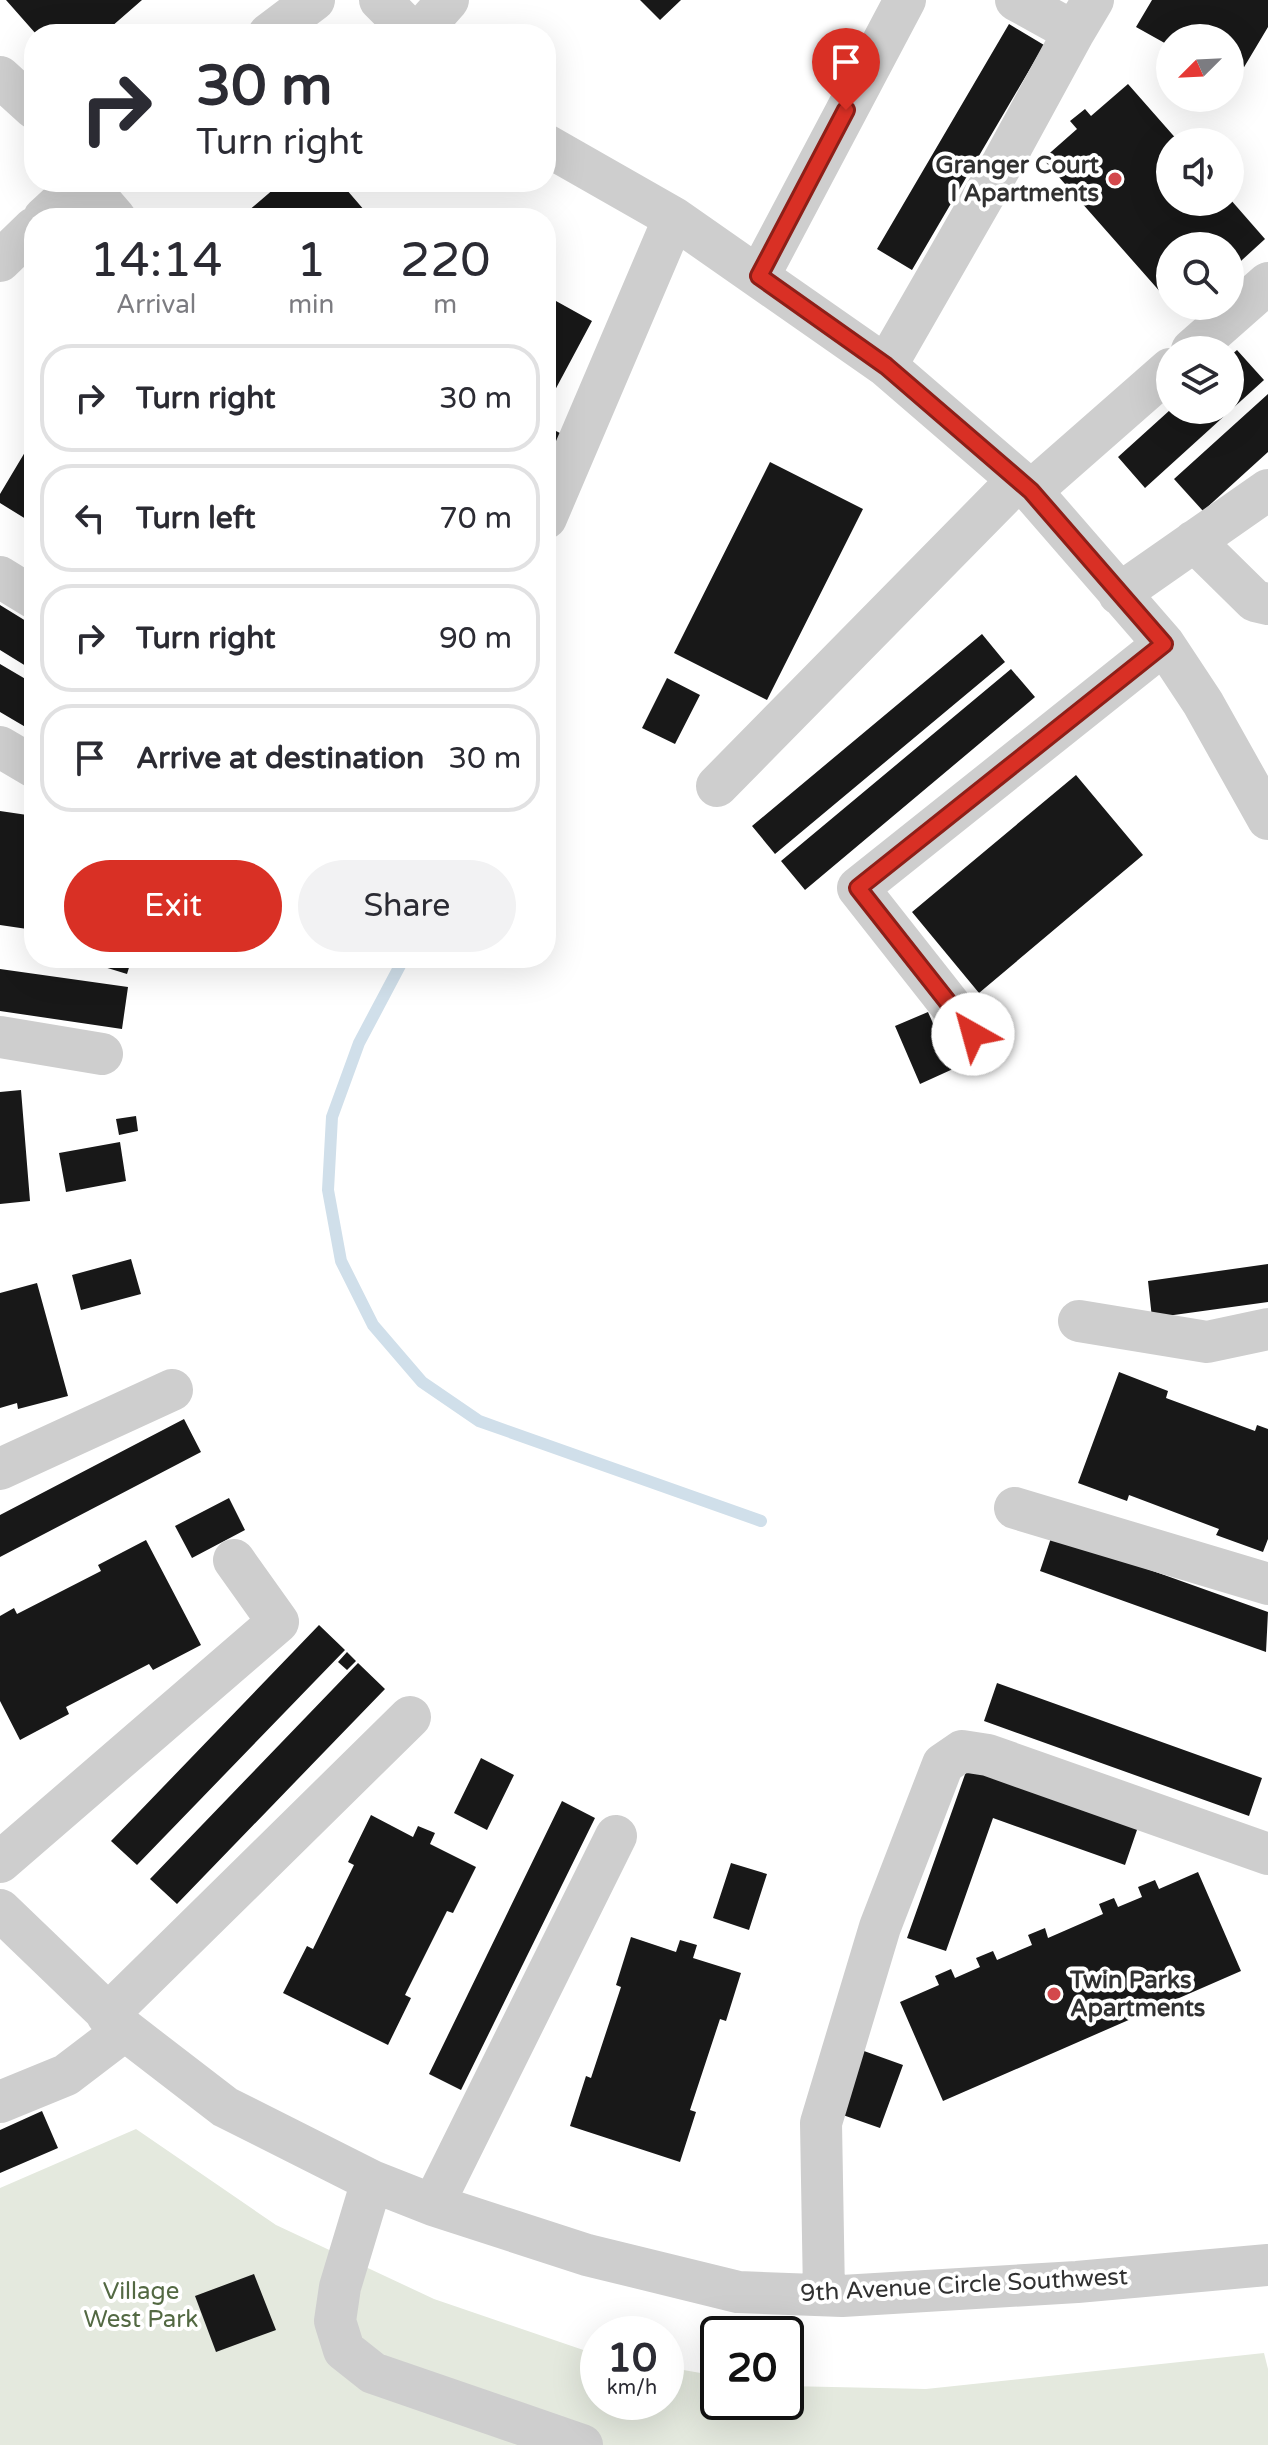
<!DOCTYPE html>
<style>
:root{--surface:#fff;--page:#f2f2f3;--text:#2b2b33;--muted:#7c7c81;--line:#e1e1e2;--accent:#d93025}
body{margin:0;font-family:"Varela Round",sans-serif;background:var(--page);color:var(--text);height:100vh;display:flex;flex-direction:column;font-size:30px;white-space:nowrap}
*{box-sizing:border-box;margin:0}
p{font-size:26px;color:var(--muted)}
.icon{flex:none;width:44px;height:44px;fill:none;stroke:currentColor;stroke-width:2;stroke-linecap:round;stroke-linejoin:round}
.map{position:relative;flex:1;overflow:hidden}
.details{position:absolute;left:24px;top:208px;width:532px;height:760px;display:flex;flex-direction:column;background:var(--surface);border-radius:32px;box-shadow:0 8px 32px #0002}
.details>*{flex:none}
.banner{position:absolute;left:24px;top:24px;width:532px;height:168px;border-radius:32px;box-shadow:0 8px 32px #0002;background:#fff;color:var(--text);overflow:hidden}
.needle{width:52px;rotate:246deg}
.controls{position:absolute;left:1156px;top:24px;display:grid;gap:16px}
.controls a{display:grid;place-items:center;width:88px;height:88px;border-radius:50%;background:var(--surface);box-shadow:0 8px 32px #0002;font-size:40px}
.speed{position:absolute;left:580px;top:2316px;display:flex;gap:16px;font-size:40px;font-weight:700;text-align:center}
.speed>*{display:grid;place-content:center;width:104px;height:104px;border-radius:50%;background:var(--surface);box-shadow:0 8px 32px #0002;line-height:1}
.speed small{font-size:20px;font-weight:400}
.speed .limit{border:4px solid #111;border-radius:12px;background:#fff;color:#111}
.pin{position:absolute;display:grid;place-items:center;width:68px;height:68px;color:#fff;margin:-82px -34px;border-radius:50% 50% 50% 0;rotate:-45deg;box-shadow:0 0 8px #0007}
.pin .icon{rotate:45deg}
.me{position:absolute;width:88px;margin:-44px;rotate:322deg;stroke-linejoin:round;filter:drop-shadow(0 0 6px #0008)}
.turn{display:flex;align-items:center;gap:28px;height:168px;padding:0 40px;font-size:36px}
.turn .icon{width:104px;height:104px;stroke-width:2.5}
.turn b{display:block;font-size:56px;line-height:68px}
.eta{display:flex;justify-content:space-evenly;align-items:center;height:136px;text-align:center}
.eta b{font-size:48px;font-weight:600;line-height:56px}
.primary-button{display:flex;gap:16px;margin-top:auto;padding:16px 40px}
.primary-button a{flex:1;height:92px;border-radius:48px;background:var(--accent);color:#fff;font-size:32px;font-weight:600;line-height:92px;text-align:center}
.primary-button a+a{background:var(--page);color:var(--text)}
ul{padding:0;list-style:none}
li{display:flex;align-items:center;gap:24px;height:108px;margin:0 16px 12px;padding:0 24px;border:4px solid var(--line);border-radius:32px}
li div{flex:1}
li b{display:block;font-size:30px}
li em{font-style:normal}
.map>svg:first-child{display:block}
</style>
<div class="map">
<svg width="1268" height="2445" viewBox="0 0 1268 2445">
<rect width="100%" height="100%" fill="#fff"/>
<path fill="#e4e9de" d="M 136,2129 L 276,2225 L 434,2299 L 598,2355 L 598,2402 L 666,2402 L 666,2367 L 718,2376 L 718,2402 L 786,2402 L 786,2386 L 926,2389 L 1264,2353 L 1268,2369 L 1268,2445 L 0,2445 L 0,2188 Z"/>
<g fill="none" stroke-linecap="round" stroke-linejoin="round">
<path stroke="#d0dfea" stroke-width="12" d="M 404,958 L 359,1043 L 332,1117 L 328,1190 L 341,1261 L 373,1325 L 422,1382 L 479,1421 L 761,1521"/>
</g>
<path fill="#181818" d="M 6,0 L 142,0 L 103,34 L 36,34 Z
M 640,0 L 681,0 L 660,20 Z
M 1152,0 L 1268,0 L 1268,27 L 1234,84 L 1230,82 L 1230,38 L 1170,38 L 1170,46 L 1136,27 Z
M 1009,24 L 1044,45 L 912,270 L 877,249 Z
M 1128,84 L 1179,142 L 1170,142 L 1170,202 L 1230,202 L 1230,199 L 1265,239 L 1230,271 L 1230,246 L 1170,246 L 1170,303 L 1043,159 L 1077,129 L 1070,121 L 1085,109 L 1091,116 Z
M 282,182 L 340,182 L 371,218 L 240,218 Z
M 556,301 L 592,321 L 554,392 L 546,387 L 546,320 Z
M 1237,350 L 1264,380 L 1145,488 L 1118,457 L 1170,410 L 1230,410 L 1230,356 Z
M 1268,394 L 1268,452 L 1203,511 L 1174,479 Z
M 546,426 L 562,434 L 546,465 Z
M 34,437 L 34,524 L 0,503 L 0,494 Z
M 770,462 L 863,509 L 767,700 L 674,653 Z
M 0,605 L 34,626 L 34,671 L 0,650 Z
M 982,634 L 1005,662 L 775,854 L 752,826 Z
M 0,664 L 34,684 L 34,732 L 0,712 Z
M 1011,669 L 1035,697 L 805,890 L 781,861 Z
M 667,678 L 700,695 L 675,744 L 642,728 Z
M 1076,775 L 1143,855 L 979,993 L 912,912 Z
M 0,811 L 34,816 L 34,930 L 0,925 Z
M 89,958 L 132,958 L 127,974 L 88,962 Z
M 0,969 L 128,987 L 122,1029 L 0,1011 Z
M 928,1012 L 953,1069 L 920,1084 L 895,1026 Z
M 21,1090 L 30,1201 L 0,1204 L 0,1092 Z
M 136,1116 L 138,1131 L 119,1135 L 116,1119 Z
M 120,1142 L 126,1181 L 66,1192 L 59,1153 Z
M 131,1259 L 141,1294 L 81,1310 L 72,1275 Z
M 1268,1264 L 1268,1302 L 1152,1318 L 1148,1281 Z
M 37,1283 L 68,1396 L 18,1409 L 17,1403 L 0,1408 L 0,1293 Z
M 1119,1372 L 1168,1391 L 1166,1398 L 1255,1431 L 1257,1425 L 1268,1429 L 1268,1539 L 1263,1552 L 1216,1535 L 1219,1529 L 1129,1495 L 1127,1501 L 1078,1483 Z
M 184,1419 L 201,1452 L 0,1557 L 0,1515 Z
M 229,1498 L 245,1530 L 192,1558 L 175,1526 Z
M 1052,1535 L 1268,1612 L 1266,1652 L 1040,1571 Z
M 146,1540 L 201,1645 L 153,1670 L 149,1664 L 66,1707 L 69,1714 L 20,1740 L 0,1701 L 0,1616 L 14,1608 L 17,1614 L 101,1571 L 98,1565 Z
M 319,1625 L 345,1650 L 137,1865 L 111,1841 Z
M 347,1652 L 356,1661 L 347,1670 L 338,1662 Z
M 358,1663 L 385,1689 L 177,1904 L 150,1879 Z
M 997,1683 L 1262,1778 L 1249,1816 L 984,1721 Z
M 481,1758 L 514,1775 L 487,1830 L 454,1813 Z
M 968,1766 L 1138,1827 L 1125,1865 L 993,1818 L 946,1951 L 907,1938 Z
M 562,1801 L 595,1818 L 461,2090 L 429,2074 Z
M 371,1815 L 413,1837 L 418,1826 L 435,1833 L 430,1844 L 476,1867 L 453,1913 L 447,1911 L 405,1995 L 411,1998 L 388,2045 L 283,1993 L 307,1946 L 313,1949 L 354,1865 L 348,1862 Z
M 731,1863 L 767,1874 L 749,1930 L 713,1918 Z
M 1198,1872 L 1241,1971 L 943,2101 L 900,2002 L 939,1985 L 935,1976 L 951,1969 L 955,1978 L 980,1967 L 976,1958 L 993,1951 L 997,1960 L 1032,1945 L 1028,1935 L 1045,1928 L 1048,1938 L 1103,1914 L 1099,1904 L 1114,1898 L 1118,1907 L 1142,1897 L 1138,1887 L 1155,1880 L 1159,1889 Z
M 631,1937 L 676,1952 L 680,1940 L 697,1945 L 693,1958 L 741,1973 L 726,2021 L 720,2019 L 690,2110 L 696,2112 L 680,2162 L 570,2126 L 586,2076 L 591,2078 L 621,1987 L 616,1985 Z
M 864,2051 L 903,2065 L 880,2128 L 840,2114 Z
M 42,2111 L 58,2148 L 0,2173 L 0,2130 Z
M 254,2274 L 276,2330 L 216,2352 L 195,2296 Z"/>
<g fill="none" stroke-linecap="round" stroke-linejoin="round">
<path stroke="#cecece" stroke-width="42" d="M 380,0 L 414,34
M 1074,32 L 1093,0
M 269,34 L 314,0
M 418,34 L 448,0
M 0,77 L 34,108
M 546,145 L 674,218 L 886,366 L 1031,491 L 1164,644 L 1203,703 L 1268,819
M 84,182 L 115,218
M 44,218 L 83,182
M 0,261 L 34,228
M 759,276 L 905,0
M 1192,350 L 1268,283
M 886,366 L 1002,164 L 1074,32 L 1016,0
M 1031,491 L 1170,369
M 546,518 L 674,218
M 1194,541 L 1255,601 L 1268,604
M 0,577 L 34,598
M 1119,594 L 1268,490
M 0,747 L 34,767
M 717,786 L 1018,480
M 973,1034 L 858,888 L 1164,644
M 0,1037 L 102,1054
M 1079,1321 L 1207,1342 L 1268,1329
M 0,1469 L 172,1390
M 1015,1508 L 1268,1584
M 0,1862 L 278,1622 L 234,1560
M 0,1910 L 125,2030 L 225,2107 L 372,2181 L 433,2205 L 587,2255 L 738,2292 L 842,2296 L 1077,2282 L 1268,2265
M 107,2015 L 410,1717
M 0,2102 L 66,2075 L 125,2030
M 372,2181 L 340,2287 L 335,2321 L 344,2350 L 373,2373 L 582,2445
M 433,2205 L 616,1836
M 824,2294 L 821,2123 L 880,1927 L 943,1764 L 962,1751 L 988,1755 L 1268,1854"/>
</g>
<g fill="none" stroke-linecap="round" stroke-linejoin="round">
<g stroke="#8d1f18" stroke-width="20">
<path id="route" d="M 846,110 L 759,276 L 886,366 L 1031,491 L 1164,644 L 858,888 L 973,1034"/>
</g>
<use href="#route" stroke="#d93025" stroke-width="14"/>
</g>
<g fill="#d3484c" stroke="#fff" stroke-width="3">
<circle cx="1115" cy="179" r="8"/>
<circle cx="1054" cy="1994" r="8"/>
</g>
<g text-anchor="middle" dominant-baseline="central" stroke-width="8" stroke-linejoin="round" paint-order="stroke">
<g font-size="24" font-weight="bold" fill="#313131" stroke="#fff" text-anchor="end">
<text x="1099" y="165">Granger Court<tspan x="1099" dy="28">I Apartments</tspan></text>
<text x="1070" y="1980" text-anchor="start">Twin Parks<tspan x="1070" dy="28">Apartments</tspan></text>
</g>
<g font-size="24" fill="#313131" stroke="#fff">
<text transform="translate(964 2285) rotate(-3)">9th Avenue Circle Southwest</text>
</g>
<g font-size="24" fill="#536943" stroke="#fff">
<text x="141" y="2291">Village<tspan x="141" dy="28">West Park</tspan></text>
</g>
</g>
</svg>
<div class="controls">
<a><svg class="needle" viewBox="-14 -14 28 28"><path d="M0-13l5 13h-10z" fill="#e53935"/><path d="M0 13l5-13h-10z" fill="#7c7c81"/></svg></a>
<a><svg class="icon" aria-label="sound" viewBox="0 0 24 24"><path d="M4 9h4l5-4v14l-5-4H4zM17 9q2 3 0 6"/></svg></a>
<a><svg class="icon" aria-label="search" viewBox="0 0 24 24"><circle cx="10" cy="10" r="6"/><path d="M15 15l6 6"/></svg></a>
<a><svg class="icon" aria-label="layers" viewBox="0 0 24 24"><path d="M12 4l9 5-9 5-9-5zM3 14l9 5 9-5"/></svg></a>
</div>
<div class="speed"><div>10<small>km/h</small></div><div class="limit">20</div></div>
<div class="pin" style="left:846px;top:110px;background:#d93025"><svg class="icon" aria-label="arrive" viewBox="0 0 24 24"><path d="M6 21V4h12l-3 4 3 4H6"/></svg></div>
<svg class="me" style="left:973px;top:1034px" viewBox="-20 -20 40 40"><circle r="19" fill="#fff"/><path d="M0-13L10 11 0 6-10 11z" fill="#d93025"/></svg>
<div class="banner">
<div class="turn"><svg class="icon" aria-label="right" viewBox="0 0 24 24"><path d="M7 20v-9h11M14 6l5 5-5 5"/></svg><div><b>30 m</b>Turn right</div></div>
</div>
<section class="details">
<div class="eta">
<div><b>14:14</b><p>Arrival</p></div>
<div><b>1</b><p>min</p></div>
<div><b>220</b><p>m</p></div>
</div>
<ul>
<li><svg class="icon" aria-label="right" viewBox="0 0 24 24"><path d="M7 20v-9h11M14 6l5 5-5 5"/></svg><div><b>Turn right</b></div><em>30 m</em></li>
<li><svg class="icon" aria-label="left" viewBox="0 0 24 24"><path d="M17 20v-9H6M10 6l-5 5 5 5"/></svg><div><b>Turn left</b></div><em>70 m</em></li>
<li><svg class="icon" aria-label="right" viewBox="0 0 24 24"><path d="M7 20v-9h11M14 6l5 5-5 5"/></svg><div><b>Turn right</b></div><em>90 m</em></li>
<li><svg class="icon" aria-label="arrive" viewBox="0 0 24 24"><path d="M6 21V4h12l-3 4 3 4H6"/></svg><div><b>Arrive at destination</b></div><em>30 m</em></li>
</ul>
<div class="primary-button"><a>Exit</a><a>Share</a></div>
</section>
</div>
